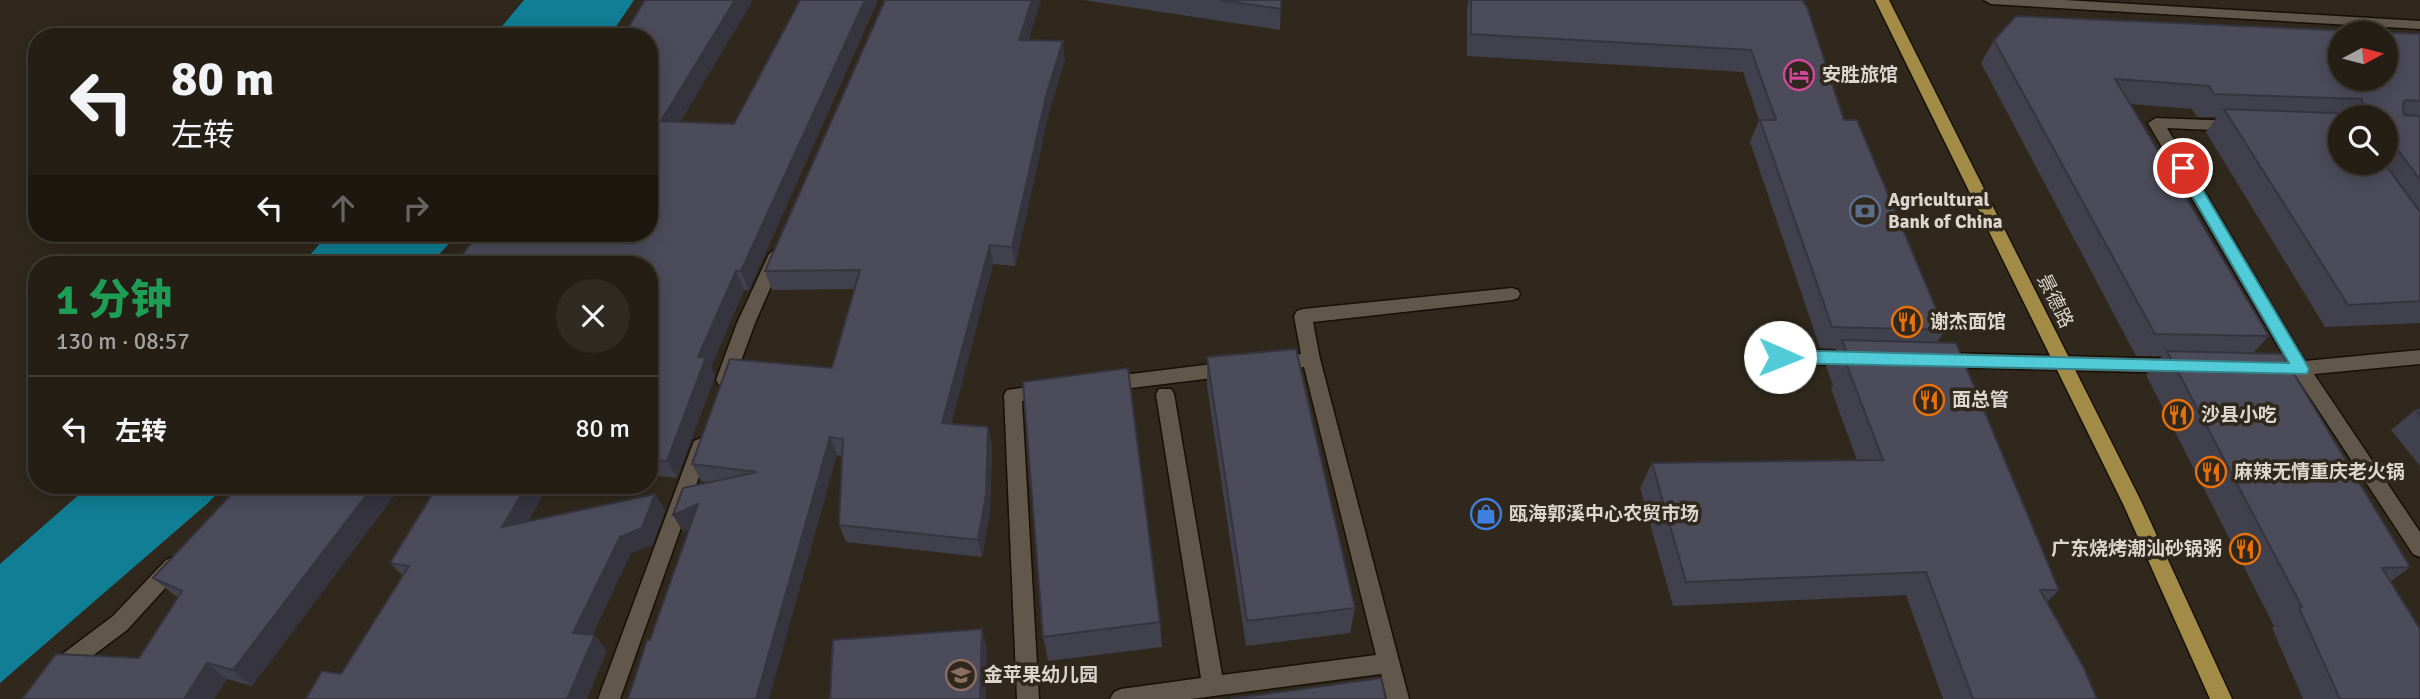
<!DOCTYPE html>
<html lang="zh">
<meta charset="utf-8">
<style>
:root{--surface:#241e15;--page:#302b22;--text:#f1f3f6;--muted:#a3a2a0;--line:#413c34}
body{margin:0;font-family:Signika,"Noto Sans SC",sans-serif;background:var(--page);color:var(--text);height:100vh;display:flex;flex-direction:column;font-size:26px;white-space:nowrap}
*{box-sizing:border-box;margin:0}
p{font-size:23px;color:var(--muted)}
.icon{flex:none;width:38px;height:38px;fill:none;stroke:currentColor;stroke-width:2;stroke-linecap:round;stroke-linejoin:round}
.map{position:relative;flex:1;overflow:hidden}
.sheet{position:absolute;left:28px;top:256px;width:630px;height:238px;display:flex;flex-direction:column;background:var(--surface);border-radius:28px;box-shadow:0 4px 18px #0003,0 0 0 2px var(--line)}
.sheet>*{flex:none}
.hud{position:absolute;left:28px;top:28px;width:630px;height:214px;border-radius:28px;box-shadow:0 4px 18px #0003,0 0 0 2px var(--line);background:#241e15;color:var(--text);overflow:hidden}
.needle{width:46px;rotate:83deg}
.tools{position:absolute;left:2328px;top:21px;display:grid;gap:14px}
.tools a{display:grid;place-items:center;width:70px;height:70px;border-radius:50%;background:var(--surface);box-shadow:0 4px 18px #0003,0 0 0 2px var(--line);font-size:35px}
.pin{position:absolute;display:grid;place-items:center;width:60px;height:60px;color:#fff;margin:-30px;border:4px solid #fff;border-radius:50%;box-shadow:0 2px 7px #0007}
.me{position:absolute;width:77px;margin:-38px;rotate:91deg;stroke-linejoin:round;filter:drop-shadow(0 0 5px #0008)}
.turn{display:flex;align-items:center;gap:24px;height:147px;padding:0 28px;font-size:32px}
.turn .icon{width:91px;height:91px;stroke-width:2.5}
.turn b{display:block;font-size:49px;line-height:60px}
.lanes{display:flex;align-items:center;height:66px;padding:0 28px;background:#0003;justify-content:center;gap:35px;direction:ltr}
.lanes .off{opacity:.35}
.round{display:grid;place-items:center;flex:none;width:74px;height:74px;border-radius:37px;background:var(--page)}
.head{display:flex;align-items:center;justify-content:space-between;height:119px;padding:0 28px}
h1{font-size:42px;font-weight:800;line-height:52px;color:#1e9e55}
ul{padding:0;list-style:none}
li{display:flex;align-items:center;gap:21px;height:105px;padding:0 28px;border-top:2px solid var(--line)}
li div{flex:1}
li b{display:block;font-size:26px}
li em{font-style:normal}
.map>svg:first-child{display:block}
</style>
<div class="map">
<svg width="2420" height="699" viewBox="0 0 2420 699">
<rect width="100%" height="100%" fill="#30281c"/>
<path fill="#107e94" d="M 524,0 L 634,0 L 609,37 L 493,37 Z
M 329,233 L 459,233 L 430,264 L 302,264 Z
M 90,485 L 225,485 L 208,503 L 0,683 L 0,564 Z"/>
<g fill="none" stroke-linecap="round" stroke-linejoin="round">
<g stroke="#181006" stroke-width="3">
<path id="minor" d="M 1984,0 L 2064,0 L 2420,21 L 2420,29 L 1991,4 Z
M 2156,118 L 2235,121 L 2243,126 L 2235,131 L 2167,128 L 2305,361 L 2420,350 L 2420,364 L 2314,374 L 2420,532 L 2420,557 L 2413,554 L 2296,376 L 2285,374 L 2282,369 L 2288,363 L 2148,123 Z
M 777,248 L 785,254 L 755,323 L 734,380 L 731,385 L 719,385 L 716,380 L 737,323 L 769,254 Z
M 1512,288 L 1518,290 L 1520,294 L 1518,298 L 1512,300 L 1313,322 L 1320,359 L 1409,699 L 1387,699 L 1381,674 L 1191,699 L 1110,699 L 1114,692 L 1121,689 L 1201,678 L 1156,394 L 1159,389 L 1171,389 L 1174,394 L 1222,675 L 1376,655 L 1304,367 L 1277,371 L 1271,369 L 1268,364 L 1271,359 L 1301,354 L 1294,316 L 1297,311 L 1303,309 Z
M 1780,350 L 1854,351 L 1860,353 L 1863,358 L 1860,363 L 1854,365 L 1780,364 L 1774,362 L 1771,357 L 1774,352 Z
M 1941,353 L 2176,359 L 2182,361 L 2185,366 L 2182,371 L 2176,373 L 1941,367 L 1935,365 L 1932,360 L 1935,355 Z
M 1229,362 L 1235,364 L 1238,369 L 1235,374 L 1229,376 L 1107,391 L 1101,389 L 1098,384 L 1101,379 L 1107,377 Z
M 1048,384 L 1054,386 L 1057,391 L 1054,396 L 1022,401 L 1039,699 L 1017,699 L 1004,395 L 1007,390 Z
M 701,438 L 708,441 L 710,446 L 620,699 L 598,699 L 692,446 L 694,441 Z
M 173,557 L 180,560 L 183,566 L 180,572 L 127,630 L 75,669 L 49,699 L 24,699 L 61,655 L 113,616 L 166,560 Z"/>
</g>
<g stroke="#181006" stroke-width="3">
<path id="major" d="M 1875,0 L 1889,0 L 2140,499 L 2232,699 L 2210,699 L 2124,506 Z"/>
</g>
<use href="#minor" fill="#61584b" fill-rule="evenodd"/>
<use href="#major" fill="#a18b46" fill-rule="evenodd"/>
</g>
<path fill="#41404d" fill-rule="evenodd" d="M 753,0 L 680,122 L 734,124 L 800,0 L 878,0 L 749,290 L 744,290 L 711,367 L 715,376 L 677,478 L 649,475 L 649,233 L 628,28 Z
M 885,0 L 1041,0 L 1028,40 L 1065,60 L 1049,112 L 1015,266 L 993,264 L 951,424 L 992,445 L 990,512 L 982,557 L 846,542 L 839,525 L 842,456 L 837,455 L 650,640 L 689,529 L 683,532 L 708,482 L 701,481 L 692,464 L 832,368 L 855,289 L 772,290 L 765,271 Z
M 1083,0 L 1281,0 L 1280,30 Z
M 1469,0 L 1802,0 L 1844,120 L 1945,330 L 1937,342 L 2059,590 L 2047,602 L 2097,699 L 1943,699 L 1906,595 L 1673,606 L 1640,488 L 1652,463 L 1857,460 L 1831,389 L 1833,385 L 1826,366 L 1836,349 L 1820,348 L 1750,142 L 1759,120 L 1743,72 L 1467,56 L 1467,7 Z
M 2420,34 L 2420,323 L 2325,327 L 2206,132 L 2217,117 L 2197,117 L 2192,109 L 2130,104 L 2269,336 L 2253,353 L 2410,567 L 2390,582 L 2420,699 L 2303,699 L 2272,628 L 2274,626 L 2146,375 L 2162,356 L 2136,356 L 1981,63 L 1994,40 ZM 2385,117 L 2385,163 L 2340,163 Z
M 1207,357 L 1355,608 L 1350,633 L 1246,646 L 1207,386 Z
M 2420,409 L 2420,466 L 2391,430 L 2415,410 Z
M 240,485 L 402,485 L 252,686 L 227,679 L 214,699 L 22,699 L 139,658 L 178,597 L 173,594 L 153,578 Z
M 438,485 L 549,485 L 528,521 L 655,494 L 665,511 L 652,545 L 631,553 L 592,635 L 607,651 L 341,674 L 403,576 L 390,563 Z
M 1160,622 L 1162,647 L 1048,661 L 1043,637 Z"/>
<path fill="#35343f" d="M 735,0 L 753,0 L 669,140 L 661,121 Z
M 865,0 L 878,0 L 749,290 L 741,271 Z
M 1032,0 L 1041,0 L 1022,60 L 1019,40 Z
M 1063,41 L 1065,60 L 1049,112 L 1015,266 L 1012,247 L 1047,92 Z
M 990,245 L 993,264 L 947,441 L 942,423 Z
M 736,271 L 744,290 L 711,367 L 715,376 L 677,478 L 667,461 L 698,357 Z
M 988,427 L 992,445 L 990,512 L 982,557 L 978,540 Z
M 830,437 L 837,455 L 769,699 L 756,699 Z
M 374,485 L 402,485 L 252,686 L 233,670 Z
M 527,485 L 549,485 L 515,544 L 502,527 Z
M 655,494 L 665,511 L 652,545 L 631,553 L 586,649 L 573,633 L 620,537 Z
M 698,504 L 707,522 L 683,532 L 673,515 Z
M 982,629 L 987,648 L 986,699 L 980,699 Z
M 595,635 L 607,651 L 587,699 L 567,699 Z
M 207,663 L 227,679 L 214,699 L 184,699 Z"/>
<path fill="#4c4b5a" stroke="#35343f" stroke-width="2" fill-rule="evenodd" d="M 645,0 L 735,0 L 661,121 L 734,124 L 800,0 L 865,0 L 741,271 L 736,271 L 698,357 L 706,357 L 667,461 L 649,459 L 649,264 L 455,264 L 479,233 L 649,233 L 649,37 L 625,37 L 631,28 L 628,28 Z
M 885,0 L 1032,0 L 1019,40 L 1063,41 L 1047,92 L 1012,247 L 990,245 L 942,423 L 988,427 L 986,495 L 978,540 L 839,525 L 843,439 L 830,437 L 756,699 L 628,699 L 647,640 L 650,640 L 698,504 L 673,515 L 683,488 L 757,472 L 692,464 L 730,359 L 832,368 L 860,270 L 765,271 Z
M 1220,0 L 1281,0 L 1281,9 Z
M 1471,0 L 1802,0 L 1807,7 L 1844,120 L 1857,120 L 1945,330 L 1832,327 L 1760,120 L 1776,120 L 1751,50 L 1471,34 Z
M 2016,16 L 2420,34 L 2420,101 L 2406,100 L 2403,103 L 2404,115 L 2420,116 L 2420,180 L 2389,138 L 2385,138 L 2385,117 L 2340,117 L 2340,163 L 2384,163 L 2420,212 L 2420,301 L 2348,305 L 2224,109 L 2360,114 L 2363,111 L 2362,99 L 2214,94 L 2209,86 L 2115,79 L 2269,336 L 2155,334 L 1994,40 ZM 2340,33 L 2385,33 L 2385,79 L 2340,79 Z
M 1842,340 L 1956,343 L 2059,590 L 2040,590 L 2084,668 L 2097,699 L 1973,699 L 1926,572 L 1686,582 L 1652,463 L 1883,460 L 1846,363 L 1850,363 Z
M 1296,349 L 1355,608 L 1247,621 L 1207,357 Z
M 2167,351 L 2282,354 L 2410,567 L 2382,568 L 2420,629 L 2420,699 L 2340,699 L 2299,608 L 2302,607 Z
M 1128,368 L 1160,622 L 1043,637 L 1023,382 Z
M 2420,409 L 2420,415 L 2415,410 Z
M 240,485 L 374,485 L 233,670 L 207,663 L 184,699 L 22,699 L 56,654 L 139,658 L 182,591 L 153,578 Z
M 438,485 L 527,485 L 502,527 L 655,494 L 642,528 L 620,537 L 573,633 L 595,635 L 567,699 L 306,699 L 322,671 L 341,674 L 409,566 L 390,563 Z
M 982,629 L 980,699 L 830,699 L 833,640 Z
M 1381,678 L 1386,699 L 1230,699 Z"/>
<path fill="#52cbd8" stroke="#35848c" stroke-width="2" d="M 2183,163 L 2188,165 L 2307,365 L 2309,369 L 2307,374 L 1780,363 L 1772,357 L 1780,350 L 2289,363 L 2176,168 Z"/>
<defs>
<g id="hotel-ring" transform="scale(1.575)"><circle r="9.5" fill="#30281c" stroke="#d1479c" stroke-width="1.5"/><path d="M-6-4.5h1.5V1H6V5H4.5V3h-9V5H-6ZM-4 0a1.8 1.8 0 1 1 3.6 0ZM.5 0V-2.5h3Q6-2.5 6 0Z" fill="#d1479c"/></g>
<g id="bank-ring" transform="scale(1.575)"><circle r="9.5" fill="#30281c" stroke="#5c6f8a" stroke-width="1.5"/><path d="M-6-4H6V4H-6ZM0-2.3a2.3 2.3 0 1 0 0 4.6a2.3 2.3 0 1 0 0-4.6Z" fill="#5c6f8a"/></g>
<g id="restaurant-ring" transform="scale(1.575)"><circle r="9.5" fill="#30281c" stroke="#e8710a" stroke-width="1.5"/><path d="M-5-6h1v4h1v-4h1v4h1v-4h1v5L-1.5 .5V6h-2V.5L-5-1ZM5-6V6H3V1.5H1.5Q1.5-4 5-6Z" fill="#e8710a"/></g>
<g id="shop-ring" transform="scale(1.575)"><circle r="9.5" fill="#30281c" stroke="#3f7fe0" stroke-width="1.5"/><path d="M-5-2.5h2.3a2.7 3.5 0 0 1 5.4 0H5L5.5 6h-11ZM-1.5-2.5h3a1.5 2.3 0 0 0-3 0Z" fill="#3f7fe0"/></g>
<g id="school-ring" transform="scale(1.575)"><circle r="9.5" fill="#30281c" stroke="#8d6e63" stroke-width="1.5"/><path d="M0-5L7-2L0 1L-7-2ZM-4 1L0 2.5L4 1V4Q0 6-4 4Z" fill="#8d6e63"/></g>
</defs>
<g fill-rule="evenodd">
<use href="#hotel-ring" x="1799" y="75"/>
<use href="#bank-ring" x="1865" y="211"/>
<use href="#restaurant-ring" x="1907" y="322"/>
<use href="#restaurant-ring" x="1929" y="400"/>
<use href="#restaurant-ring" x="2178" y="415"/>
<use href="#restaurant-ring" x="2211" y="472"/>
<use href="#shop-ring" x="1486" y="514"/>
<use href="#restaurant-ring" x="2245" y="549"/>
<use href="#school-ring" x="961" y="675"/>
</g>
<g text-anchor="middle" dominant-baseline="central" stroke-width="7" stroke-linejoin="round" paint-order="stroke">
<g font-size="19" font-weight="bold" fill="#dcd6cf" stroke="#30281c" text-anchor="start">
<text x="1822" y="75">安胜旅馆</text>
<text x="1888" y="200">Agricultural<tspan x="1888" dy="22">Bank of China</tspan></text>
<text x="1930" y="322">谢杰面馆</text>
<text x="1952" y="400">面总管</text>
<text x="2201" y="415">沙县小吃</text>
<text x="2234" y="472">麻辣无情重庆老火锅</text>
<text x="1509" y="514">瓯海郭溪中心农贸市场</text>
<text x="2222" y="549" text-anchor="end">广东烧烤潮汕砂锅粥</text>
<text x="984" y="675">金苹果幼儿园</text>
</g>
<g font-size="19" fill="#dcd6cf" stroke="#30281c">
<text transform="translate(2055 301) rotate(64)">景德路</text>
</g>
</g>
</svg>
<div class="tools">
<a><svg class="needle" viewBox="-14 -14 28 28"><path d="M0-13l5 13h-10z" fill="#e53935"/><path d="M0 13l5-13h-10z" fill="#a3a2a0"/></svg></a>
<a><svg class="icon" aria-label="search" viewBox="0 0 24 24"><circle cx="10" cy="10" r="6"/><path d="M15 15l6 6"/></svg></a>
</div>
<div class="pin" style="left:2183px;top:168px;background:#d93025"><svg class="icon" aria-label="arrive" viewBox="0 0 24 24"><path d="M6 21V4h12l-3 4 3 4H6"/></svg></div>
<svg class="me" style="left:1780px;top:357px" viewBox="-20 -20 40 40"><circle r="19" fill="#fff"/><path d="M0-13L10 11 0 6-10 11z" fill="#52cbd8"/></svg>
<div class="hud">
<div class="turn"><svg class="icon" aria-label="left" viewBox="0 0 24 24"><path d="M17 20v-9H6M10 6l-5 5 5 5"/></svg><div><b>80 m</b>左转</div></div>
<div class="lanes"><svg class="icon" aria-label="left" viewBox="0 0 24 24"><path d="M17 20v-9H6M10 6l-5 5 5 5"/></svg><svg class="icon off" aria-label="ahead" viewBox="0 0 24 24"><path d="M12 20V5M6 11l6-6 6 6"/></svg><svg class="icon off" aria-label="right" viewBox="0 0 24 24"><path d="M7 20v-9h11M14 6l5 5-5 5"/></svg></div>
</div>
<section class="sheet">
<div class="head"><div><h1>1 分钟</h1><p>130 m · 08:57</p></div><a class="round"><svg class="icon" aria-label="close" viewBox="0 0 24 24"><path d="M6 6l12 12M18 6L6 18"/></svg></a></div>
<ul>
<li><svg class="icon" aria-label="left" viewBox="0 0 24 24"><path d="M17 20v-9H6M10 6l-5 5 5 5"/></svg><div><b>左转</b></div><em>80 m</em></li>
</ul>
</section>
</div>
